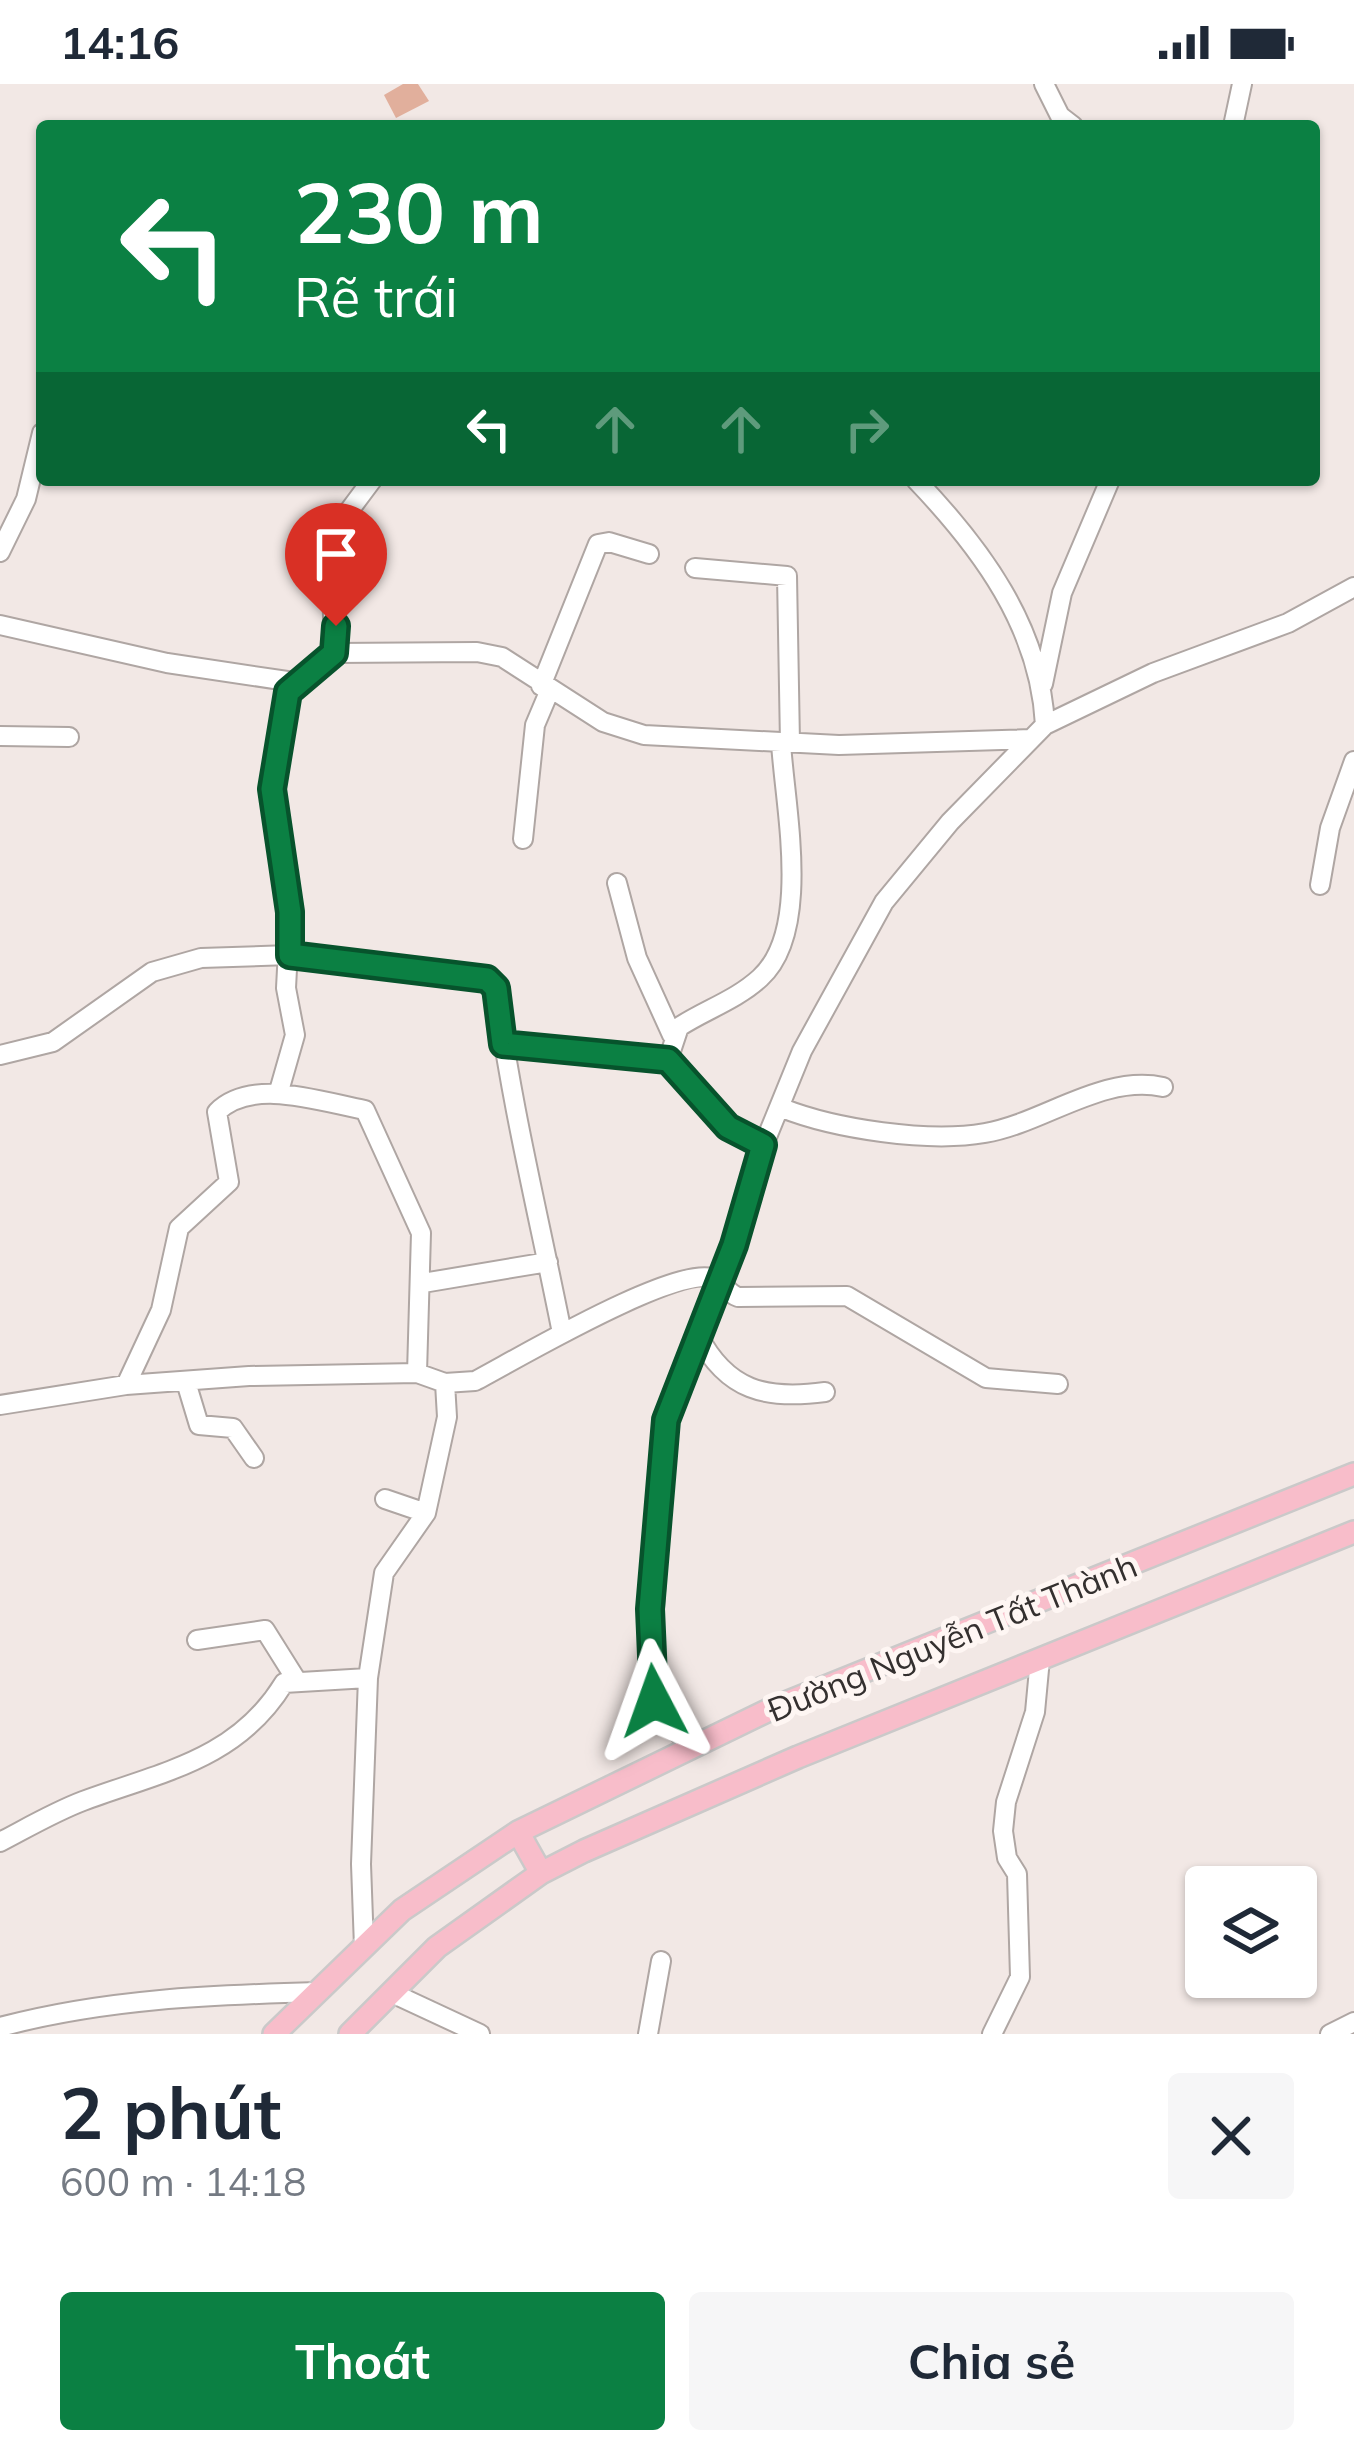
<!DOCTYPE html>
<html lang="vi">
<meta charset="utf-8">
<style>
:root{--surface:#fff;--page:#f6f6f7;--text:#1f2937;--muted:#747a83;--accent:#0b8043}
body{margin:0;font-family:Mulish,sans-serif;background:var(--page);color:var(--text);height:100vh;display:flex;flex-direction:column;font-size:45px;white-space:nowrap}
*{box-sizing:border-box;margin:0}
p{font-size:39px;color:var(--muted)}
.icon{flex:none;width:66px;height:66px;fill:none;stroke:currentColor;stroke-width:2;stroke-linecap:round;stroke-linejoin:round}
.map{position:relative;height:1950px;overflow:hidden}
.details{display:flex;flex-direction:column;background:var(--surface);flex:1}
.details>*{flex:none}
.banner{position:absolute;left:36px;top:36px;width:1284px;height:366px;border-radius:12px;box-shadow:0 3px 9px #0004;background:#0b8043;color:#fff;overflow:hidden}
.fabs{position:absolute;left:1185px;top:1782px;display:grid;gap:24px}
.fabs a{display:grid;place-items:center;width:132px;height:132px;border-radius:12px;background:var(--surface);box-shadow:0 3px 9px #0004;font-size:60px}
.pin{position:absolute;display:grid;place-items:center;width:102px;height:102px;color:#fff;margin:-123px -51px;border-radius:50% 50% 50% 0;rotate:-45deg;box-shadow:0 0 12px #0007}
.pin .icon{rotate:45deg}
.me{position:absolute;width:132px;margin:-66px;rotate:356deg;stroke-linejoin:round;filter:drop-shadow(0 0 9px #0008)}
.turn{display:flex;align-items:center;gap:42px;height:252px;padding:0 60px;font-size:54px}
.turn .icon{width:156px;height:156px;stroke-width:2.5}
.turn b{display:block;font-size:84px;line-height:102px}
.lanes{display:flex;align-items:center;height:114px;padding:0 60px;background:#0003;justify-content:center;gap:60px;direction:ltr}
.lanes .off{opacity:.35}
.round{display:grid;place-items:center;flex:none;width:126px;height:126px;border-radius:12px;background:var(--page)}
.headline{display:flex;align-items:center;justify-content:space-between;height:204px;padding:0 60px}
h1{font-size:72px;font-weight:700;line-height:90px}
.button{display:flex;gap:24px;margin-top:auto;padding:24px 60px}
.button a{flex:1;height:138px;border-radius:12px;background:var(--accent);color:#fff;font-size:48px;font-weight:700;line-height:138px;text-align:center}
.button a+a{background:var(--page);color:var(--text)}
.status{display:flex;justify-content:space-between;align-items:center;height:84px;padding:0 60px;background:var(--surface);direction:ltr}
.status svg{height:33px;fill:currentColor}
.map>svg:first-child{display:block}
</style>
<div class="status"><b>14:16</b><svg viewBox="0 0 49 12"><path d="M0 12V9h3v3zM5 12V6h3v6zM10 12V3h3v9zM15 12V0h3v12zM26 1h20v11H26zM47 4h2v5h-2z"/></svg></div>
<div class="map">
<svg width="1354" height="1950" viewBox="0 0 1354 1950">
<rect width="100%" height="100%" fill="#f2e8e5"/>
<path fill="#e1af9c" d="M 403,0 L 418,0 L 429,17 L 396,34 L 384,11 Z"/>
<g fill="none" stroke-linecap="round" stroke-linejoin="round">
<g stroke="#afa6a3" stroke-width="22">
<path id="minor" d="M 1044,0 L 1060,32 L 1073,42
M 1233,42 L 1242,0
M 916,396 C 981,464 1040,543 1045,641
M 0,468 L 26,415 L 42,349
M 695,484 L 787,492 L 790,659
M 0,541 L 167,579 L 294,598
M 334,569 L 331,462 L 337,443 L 372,396
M 1043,600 L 1062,509 L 1110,396
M 541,602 L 598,460 L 609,458 L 649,470
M 0,652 L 69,653
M 523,755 L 535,641 L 549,608
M 617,799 L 637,874 L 672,951
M 1320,801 L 1330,744 L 1354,677
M 503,960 L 668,976 L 728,1043 L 763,1061
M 0,971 L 53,958 L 152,888 L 201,874 L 290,871 L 487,894 L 496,904 C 511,1021 539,1133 562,1249
M 668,976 L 679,943 C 705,926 736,916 760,894 C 812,847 785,724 781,659
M 279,1007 L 295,951 L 286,904 L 290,828 L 272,705 L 288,608 L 334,569 L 477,568 L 502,573 L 603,638 L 644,651 L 839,661 L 1031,655
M 782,1024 C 835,1045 928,1059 985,1049 C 1044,1039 1102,990 1163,1003
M 423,1199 L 548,1178
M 698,1251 C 727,1307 766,1316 825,1308
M 186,1298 L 199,1341 L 233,1344 L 254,1374
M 126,1301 L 161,1226 L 179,1144 L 229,1098 L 217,1028 C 252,993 322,1018 365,1026 L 421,1149 L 417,1289
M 0,1321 L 126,1301 L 249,1292 L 417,1289 L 445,1299 L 475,1297 C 512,1278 684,1175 717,1196 C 726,1201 727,1209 738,1213 L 847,1212 L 986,1294 L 1058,1300
M 385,1415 L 426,1429
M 197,1556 L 265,1546 L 297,1597
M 692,1662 C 666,1639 655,1623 650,1587 L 666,1336 L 733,1161 L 749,1097 L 802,967 L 884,818 L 950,738 L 1045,641 L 1153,589 L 1288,539 L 1354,503
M 0,1758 C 27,1744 54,1728 83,1717 C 161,1688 237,1676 284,1599 L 368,1594
M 364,1863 L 361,1780 L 368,1594 L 384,1489 L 426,1429 L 447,1333 L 445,1299
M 392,1909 L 480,1950
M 0,1943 C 105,1915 210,1911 318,1908
M 648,1950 L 661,1877
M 992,1950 L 1020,1893 L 1017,1790 L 1007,1774 L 1003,1747 L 1006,1718 L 1035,1628 L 1040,1575
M 1330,1950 L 1354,1938"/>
</g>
<g stroke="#cac9c9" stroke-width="26">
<path id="major" d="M 518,1748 L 541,1789
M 274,1950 L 402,1826 L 518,1748 L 773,1624 L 1354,1390
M 350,1950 L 437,1863 L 541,1789 L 584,1767 L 798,1673 L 1354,1448"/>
</g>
<use href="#minor" stroke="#fff" stroke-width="18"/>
<use href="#major" stroke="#f8bdca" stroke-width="21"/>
</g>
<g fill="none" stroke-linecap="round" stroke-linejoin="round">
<g stroke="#07532c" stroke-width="30">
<path id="route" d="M 336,542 L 334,569 L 288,608 L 272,705 L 290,828 L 290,871 L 487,895 L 496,904 L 503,960 L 668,976 L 728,1043 L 763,1061 L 734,1161 L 666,1336 L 650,1525 L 654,1617"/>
</g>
<use href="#route" stroke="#0b8043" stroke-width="21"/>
</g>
<g text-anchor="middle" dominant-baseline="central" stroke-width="10" stroke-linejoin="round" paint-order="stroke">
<g font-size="33" fill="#34302f" stroke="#fef6f3">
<text transform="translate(952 1553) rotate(-22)">Đường Nguyễn Tất Thành</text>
</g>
</g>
</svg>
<div class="fabs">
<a><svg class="icon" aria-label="layers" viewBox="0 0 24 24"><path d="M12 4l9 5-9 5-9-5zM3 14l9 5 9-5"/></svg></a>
</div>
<div class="pin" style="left:336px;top:542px;background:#d93025"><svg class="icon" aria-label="arrive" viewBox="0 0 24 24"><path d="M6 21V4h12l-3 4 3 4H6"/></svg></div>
<svg class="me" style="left:654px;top:1617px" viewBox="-20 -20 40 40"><path d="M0-17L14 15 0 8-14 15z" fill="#0b8043" stroke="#fff" stroke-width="4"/></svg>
<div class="banner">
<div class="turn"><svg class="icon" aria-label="left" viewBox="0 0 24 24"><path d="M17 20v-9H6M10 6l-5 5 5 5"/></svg><div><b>230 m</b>Rẽ trái</div></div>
<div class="lanes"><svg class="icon" aria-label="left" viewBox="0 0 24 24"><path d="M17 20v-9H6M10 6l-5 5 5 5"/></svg><svg class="icon off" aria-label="ahead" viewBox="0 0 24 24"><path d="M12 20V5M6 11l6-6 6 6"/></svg><svg class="icon off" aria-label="ahead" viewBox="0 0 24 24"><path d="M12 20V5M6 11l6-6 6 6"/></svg><svg class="icon off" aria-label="right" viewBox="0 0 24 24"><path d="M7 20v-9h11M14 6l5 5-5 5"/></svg></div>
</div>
</div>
<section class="details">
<div class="headline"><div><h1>2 phút</h1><p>600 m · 14:18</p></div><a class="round"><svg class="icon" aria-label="close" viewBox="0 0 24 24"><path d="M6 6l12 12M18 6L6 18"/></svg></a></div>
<div class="button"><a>Thoát</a><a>Chia sẻ</a></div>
</section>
